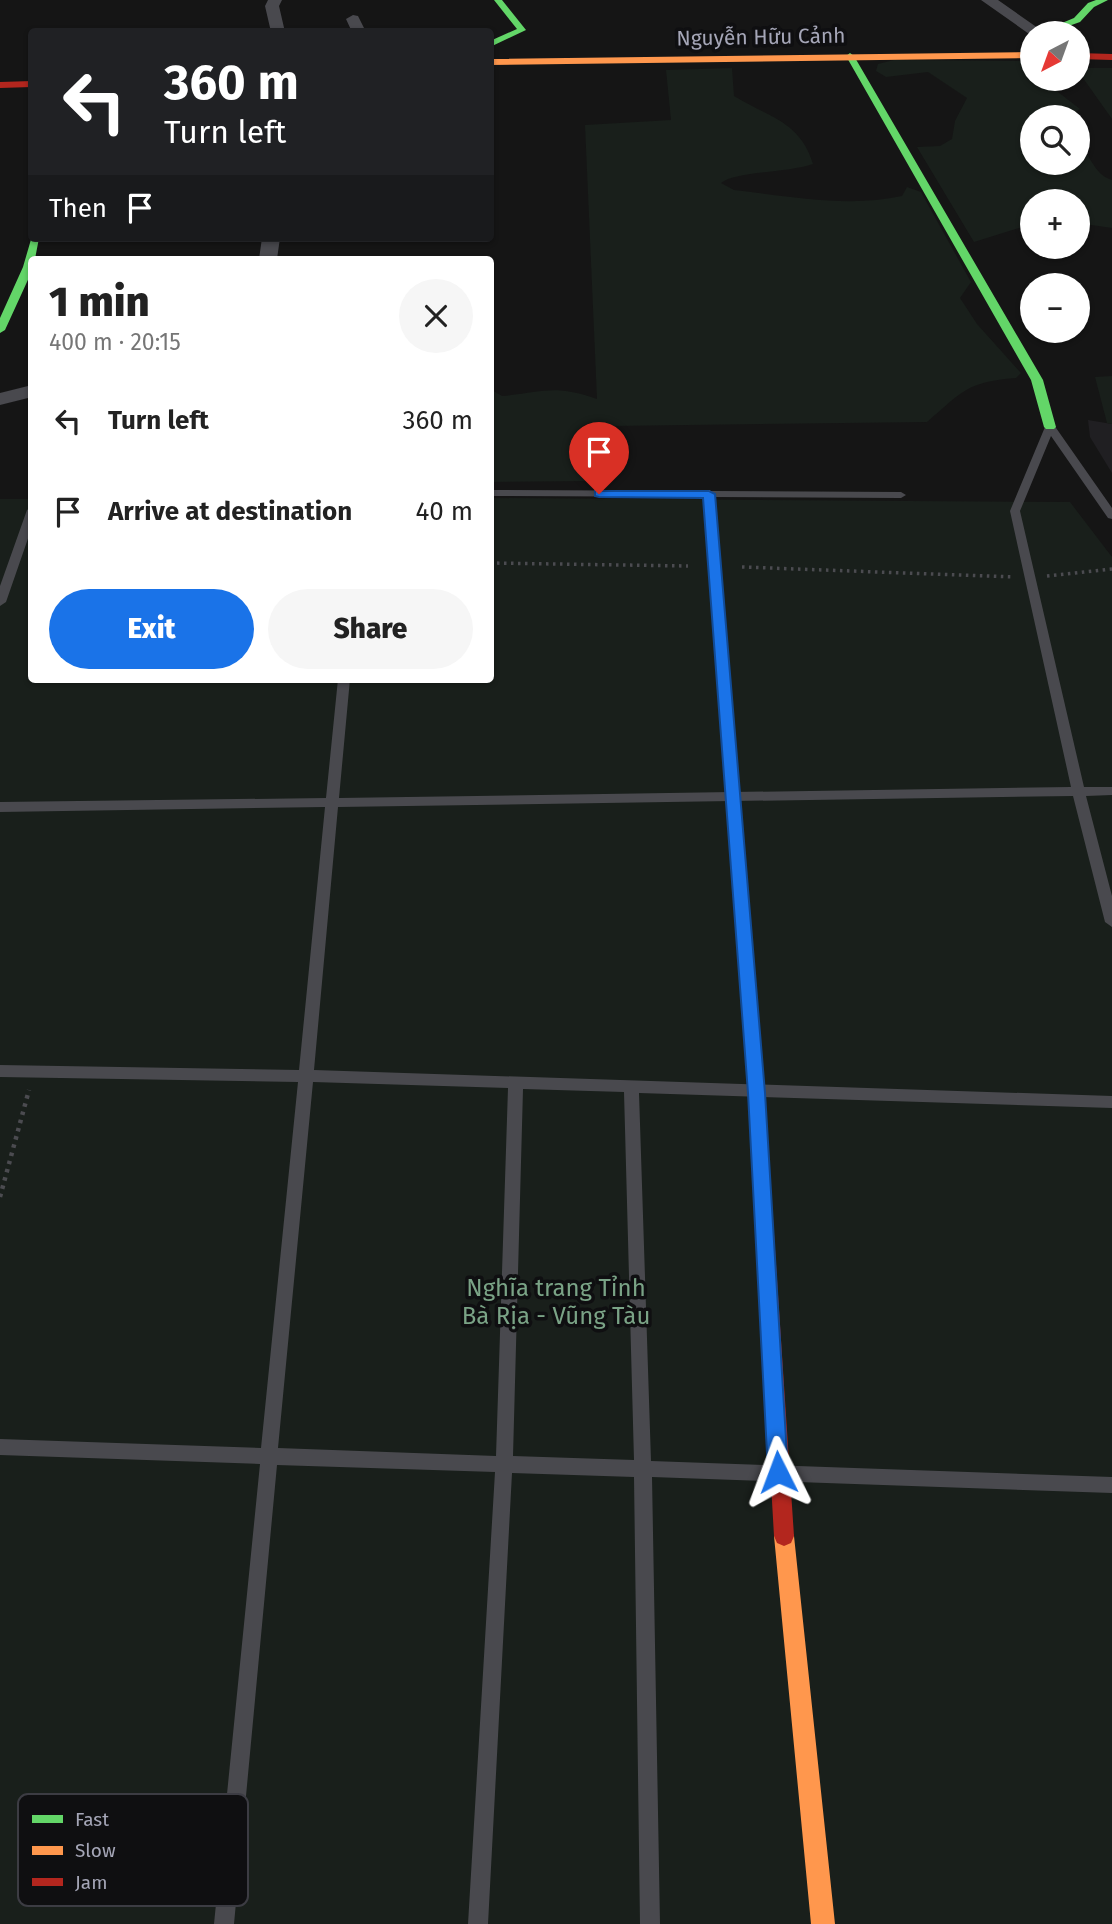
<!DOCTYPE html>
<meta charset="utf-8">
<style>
:root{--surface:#fff;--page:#f6f6f6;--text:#222;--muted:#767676;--accent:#1a73e8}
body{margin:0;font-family:"Fira Sans",sans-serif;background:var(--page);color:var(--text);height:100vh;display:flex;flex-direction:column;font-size:26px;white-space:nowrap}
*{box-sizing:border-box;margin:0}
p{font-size:23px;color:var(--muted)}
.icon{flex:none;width:38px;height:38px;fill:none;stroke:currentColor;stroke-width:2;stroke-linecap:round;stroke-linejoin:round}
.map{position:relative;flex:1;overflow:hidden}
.sheet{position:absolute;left:28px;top:256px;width:466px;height:427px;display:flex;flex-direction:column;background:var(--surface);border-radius:7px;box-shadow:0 2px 5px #0004}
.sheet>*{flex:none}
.guide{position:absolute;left:28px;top:28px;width:466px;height:214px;border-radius:7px;box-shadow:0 2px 5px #0004;background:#202124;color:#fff;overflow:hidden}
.needle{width:46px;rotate:221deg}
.controls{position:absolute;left:1020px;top:21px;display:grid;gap:14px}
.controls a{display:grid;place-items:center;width:70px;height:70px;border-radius:50%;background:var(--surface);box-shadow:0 2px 5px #0004;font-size:35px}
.pin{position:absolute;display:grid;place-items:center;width:60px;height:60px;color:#fff;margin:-72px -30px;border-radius:50% 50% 50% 0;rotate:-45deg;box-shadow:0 0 7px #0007}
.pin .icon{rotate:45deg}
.me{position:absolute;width:77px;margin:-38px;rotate:357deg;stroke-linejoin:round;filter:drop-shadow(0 0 5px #0008)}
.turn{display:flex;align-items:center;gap:24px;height:147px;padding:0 21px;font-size:32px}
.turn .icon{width:91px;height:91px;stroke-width:2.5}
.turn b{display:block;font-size:49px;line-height:60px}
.then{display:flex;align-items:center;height:66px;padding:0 21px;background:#0003;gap:14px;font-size:26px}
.round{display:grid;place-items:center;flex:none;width:74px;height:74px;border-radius:37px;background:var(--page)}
.head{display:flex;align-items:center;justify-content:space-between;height:119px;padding:0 21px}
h1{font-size:42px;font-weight:800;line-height:52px}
.button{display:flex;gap:14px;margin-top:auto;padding:14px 21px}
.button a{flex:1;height:80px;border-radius:42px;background:var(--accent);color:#fff;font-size:28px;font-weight:800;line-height:80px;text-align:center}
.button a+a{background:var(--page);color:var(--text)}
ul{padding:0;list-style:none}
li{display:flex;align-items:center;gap:21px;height:91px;padding:0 21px}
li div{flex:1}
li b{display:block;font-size:26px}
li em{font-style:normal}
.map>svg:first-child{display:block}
</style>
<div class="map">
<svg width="1112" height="1924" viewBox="0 0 1112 1924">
<rect width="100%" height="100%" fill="#151515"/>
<path fill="#201f22" d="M 1088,420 L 1112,424 L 1112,473 L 1090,437 Z"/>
<path fill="#191f1b" d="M 894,60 L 1032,61 L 1032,79 L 1049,79 L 1058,92 L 1080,109 L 1068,117 L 1032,117 L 1032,163 L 1078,163 L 1078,145 C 1092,155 1093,174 1112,180 L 1112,228 L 1078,223 L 1078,201 L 1032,201 L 1032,224 L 974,242 L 917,147 L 940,146 L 952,139 L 955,121 L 967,98 L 928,72 L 886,77 L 876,71 L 878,64 Z
M 732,68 L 734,96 C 768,117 800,121 813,164 C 788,173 735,171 721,183 L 734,190 C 788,196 848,208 902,196 L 907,187 L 921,192 L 971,282 L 960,298 L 977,324 L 1021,373 L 1016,378 C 966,382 962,392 927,422 L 613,426 L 590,423 L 581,427 C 593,443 600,462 591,481 L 490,482 L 490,389 L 502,396 C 544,392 554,384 597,399 L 585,125 L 671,120 L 666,70 Z
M 1078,68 L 1112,68 L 1112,119 L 1078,71 Z
M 1112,376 L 1112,424 L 1107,423 L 1095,377 Z
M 490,498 L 1070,502 L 1112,557 L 1112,1924 L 0,1924 L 0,499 L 31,499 L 32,679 L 490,679 Z"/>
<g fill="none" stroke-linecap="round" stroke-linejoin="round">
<path stroke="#4b4b50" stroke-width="3.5" stroke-dasharray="2.5 4.5" stroke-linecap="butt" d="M 490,563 L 688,566
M 742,567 L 1014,577
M 1047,576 L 1112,569"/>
<path stroke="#4b4b50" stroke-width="4.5" stroke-dasharray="3.5 5" stroke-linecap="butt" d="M 0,1197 L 29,1090"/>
<path fill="#49494e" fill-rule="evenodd" d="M 1050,424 L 1054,425 L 1112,508 L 1112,519 L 1108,518 L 1051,436 L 1020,511 L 1084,787 L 1112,787 L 1112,795 L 1086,796 L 1112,896 L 1112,927 L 1105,922 L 1073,796 L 338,807 L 314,1070 L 1112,1096 L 1112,1108 L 639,1093 L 651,1461 L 1112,1477 L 1112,1493 L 652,1477 L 660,1924 L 640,1924 L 634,1477 L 512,1473 L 488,1924 L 468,1924 L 495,1472 L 277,1465 L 234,1924 L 214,1924 L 260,1464 L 0,1455 L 0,1439 L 261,1448 L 298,1082 L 0,1077 L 0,1065 L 299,1070 L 325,807 L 0,812 L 0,802 L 326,798 L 338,679 L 350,679 L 339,798 L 1071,787 L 1010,511 L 1045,427 ZM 313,1082 L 508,1088 L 496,1456 L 278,1448 ZM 523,1089 L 624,1092 L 634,1460 L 513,1456 Z
M 490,490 L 901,492 L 906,495 L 901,498 L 490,496 Z
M 32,507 L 32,527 L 6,602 L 0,606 L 0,586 L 27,510 Z"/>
<path fill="#49494e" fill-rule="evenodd" d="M 268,0 L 282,0 L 279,6 L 285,32 L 271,32 L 265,6 Z
M 981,0 L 998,0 L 1045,33 L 1032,33 L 1032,36 Z
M 353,15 L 358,16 L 366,32 L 352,32 L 346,19 Z
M 262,238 L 280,238 L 277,259 L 259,259 Z
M 32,385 L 32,397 L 0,405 L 0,393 Z"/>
<path fill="#63d668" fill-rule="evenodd" d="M 494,0 L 502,0 L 526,30 L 490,47 L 490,41 L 517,29 Z
M 1096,0 L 1108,0 L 1094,7 L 1080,22 L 1049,33 L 1038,33 L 1074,18 L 1088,3 Z
M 850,53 L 854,56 L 1043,380 L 1056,427 L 1054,429 L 1046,429 L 1044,427 L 1031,380 L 846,56 Z
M 32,236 L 32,238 L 39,238 L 35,259 L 32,259 L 32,271 L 5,330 L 0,333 L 0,318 L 23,267 Z"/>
<path fill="#ff974d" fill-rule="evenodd" d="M 1032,52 L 1032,58 L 490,65 L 490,59 Z
M 709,490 L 715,494 L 765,1098 L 763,1103 L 757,1105 L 751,1103 L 749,1098 L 703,494 Z
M 784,1526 L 791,1529 L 794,1536 L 835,1924 L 811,1924 L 774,1536 L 777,1529 Z"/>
<path fill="#b3261e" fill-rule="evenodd" d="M 1078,53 L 1112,54 L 1112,60 L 1078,59 Z
M 32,81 L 32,87 L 0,88 L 0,82 Z
M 757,1091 L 763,1093 L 765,1098 L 794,1536 L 791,1543 L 784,1546 L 777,1543 L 774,1536 L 749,1098 L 751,1093 Z"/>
</g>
<path fill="#1a73e8" stroke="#114b97" stroke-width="2" d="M 595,491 L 709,491 L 715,494 L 765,1093 L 788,1472 L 785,1479 L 778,1482 L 771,1479 L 768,1472 L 748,1093 L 703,498 L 599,497 L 595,496 Z"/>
<g text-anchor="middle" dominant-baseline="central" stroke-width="7" stroke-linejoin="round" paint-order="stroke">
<g font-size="21" fill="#a5a6b7" stroke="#0f0f11">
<text transform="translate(761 37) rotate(-1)">Nguyễn Hữu Cảnh</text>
</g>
<g font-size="24" fill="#7aa386" stroke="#0f0f11">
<text x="556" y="1288">Nghĩa trang Tỉnh<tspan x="556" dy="28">Bà Rịa - Vũng Tàu</tspan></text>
</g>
</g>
<rect x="18" y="1794" width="230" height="112" rx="10" fill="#0f0f11" stroke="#3c3c43" stroke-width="2"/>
<rect x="32" y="1815" width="31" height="8" fill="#63d668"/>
<rect x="32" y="1846" width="31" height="9" fill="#ff974d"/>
<rect x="32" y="1878" width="31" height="8" fill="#b3261e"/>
<g font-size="19" fill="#a5a6b7">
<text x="75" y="1826">Fast</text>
<text x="75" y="1857">Slow</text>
<text x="75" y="1889">Jam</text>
</g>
</svg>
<div class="controls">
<a><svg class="needle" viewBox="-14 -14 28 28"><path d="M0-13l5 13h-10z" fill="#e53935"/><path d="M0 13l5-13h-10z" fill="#767676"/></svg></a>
<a><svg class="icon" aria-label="search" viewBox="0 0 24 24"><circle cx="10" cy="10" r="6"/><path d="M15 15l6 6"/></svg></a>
<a>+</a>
<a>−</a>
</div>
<div class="pin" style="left:599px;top:494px;background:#d93025"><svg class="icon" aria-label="arrive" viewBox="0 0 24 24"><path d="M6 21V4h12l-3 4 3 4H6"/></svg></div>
<svg class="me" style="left:778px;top:1472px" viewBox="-20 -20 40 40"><path d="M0-17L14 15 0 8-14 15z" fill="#1a73e8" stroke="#fff" stroke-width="4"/></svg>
<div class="guide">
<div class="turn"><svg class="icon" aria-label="left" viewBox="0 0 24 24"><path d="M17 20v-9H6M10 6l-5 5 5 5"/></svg><div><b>360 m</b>Turn left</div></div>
<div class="then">Then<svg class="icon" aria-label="arrive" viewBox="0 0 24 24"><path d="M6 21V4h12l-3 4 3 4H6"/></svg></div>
</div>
<section class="sheet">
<div class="head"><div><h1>1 min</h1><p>400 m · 20:15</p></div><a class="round"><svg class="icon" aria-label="close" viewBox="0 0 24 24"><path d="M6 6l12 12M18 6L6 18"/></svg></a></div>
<ul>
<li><svg class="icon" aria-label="left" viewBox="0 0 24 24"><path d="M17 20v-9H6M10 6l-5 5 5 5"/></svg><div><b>Turn left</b></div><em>360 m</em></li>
<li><svg class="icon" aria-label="arrive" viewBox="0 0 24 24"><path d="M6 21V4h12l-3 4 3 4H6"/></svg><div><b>Arrive at destination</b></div><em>40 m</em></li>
</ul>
<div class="button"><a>Exit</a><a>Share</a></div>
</section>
</div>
